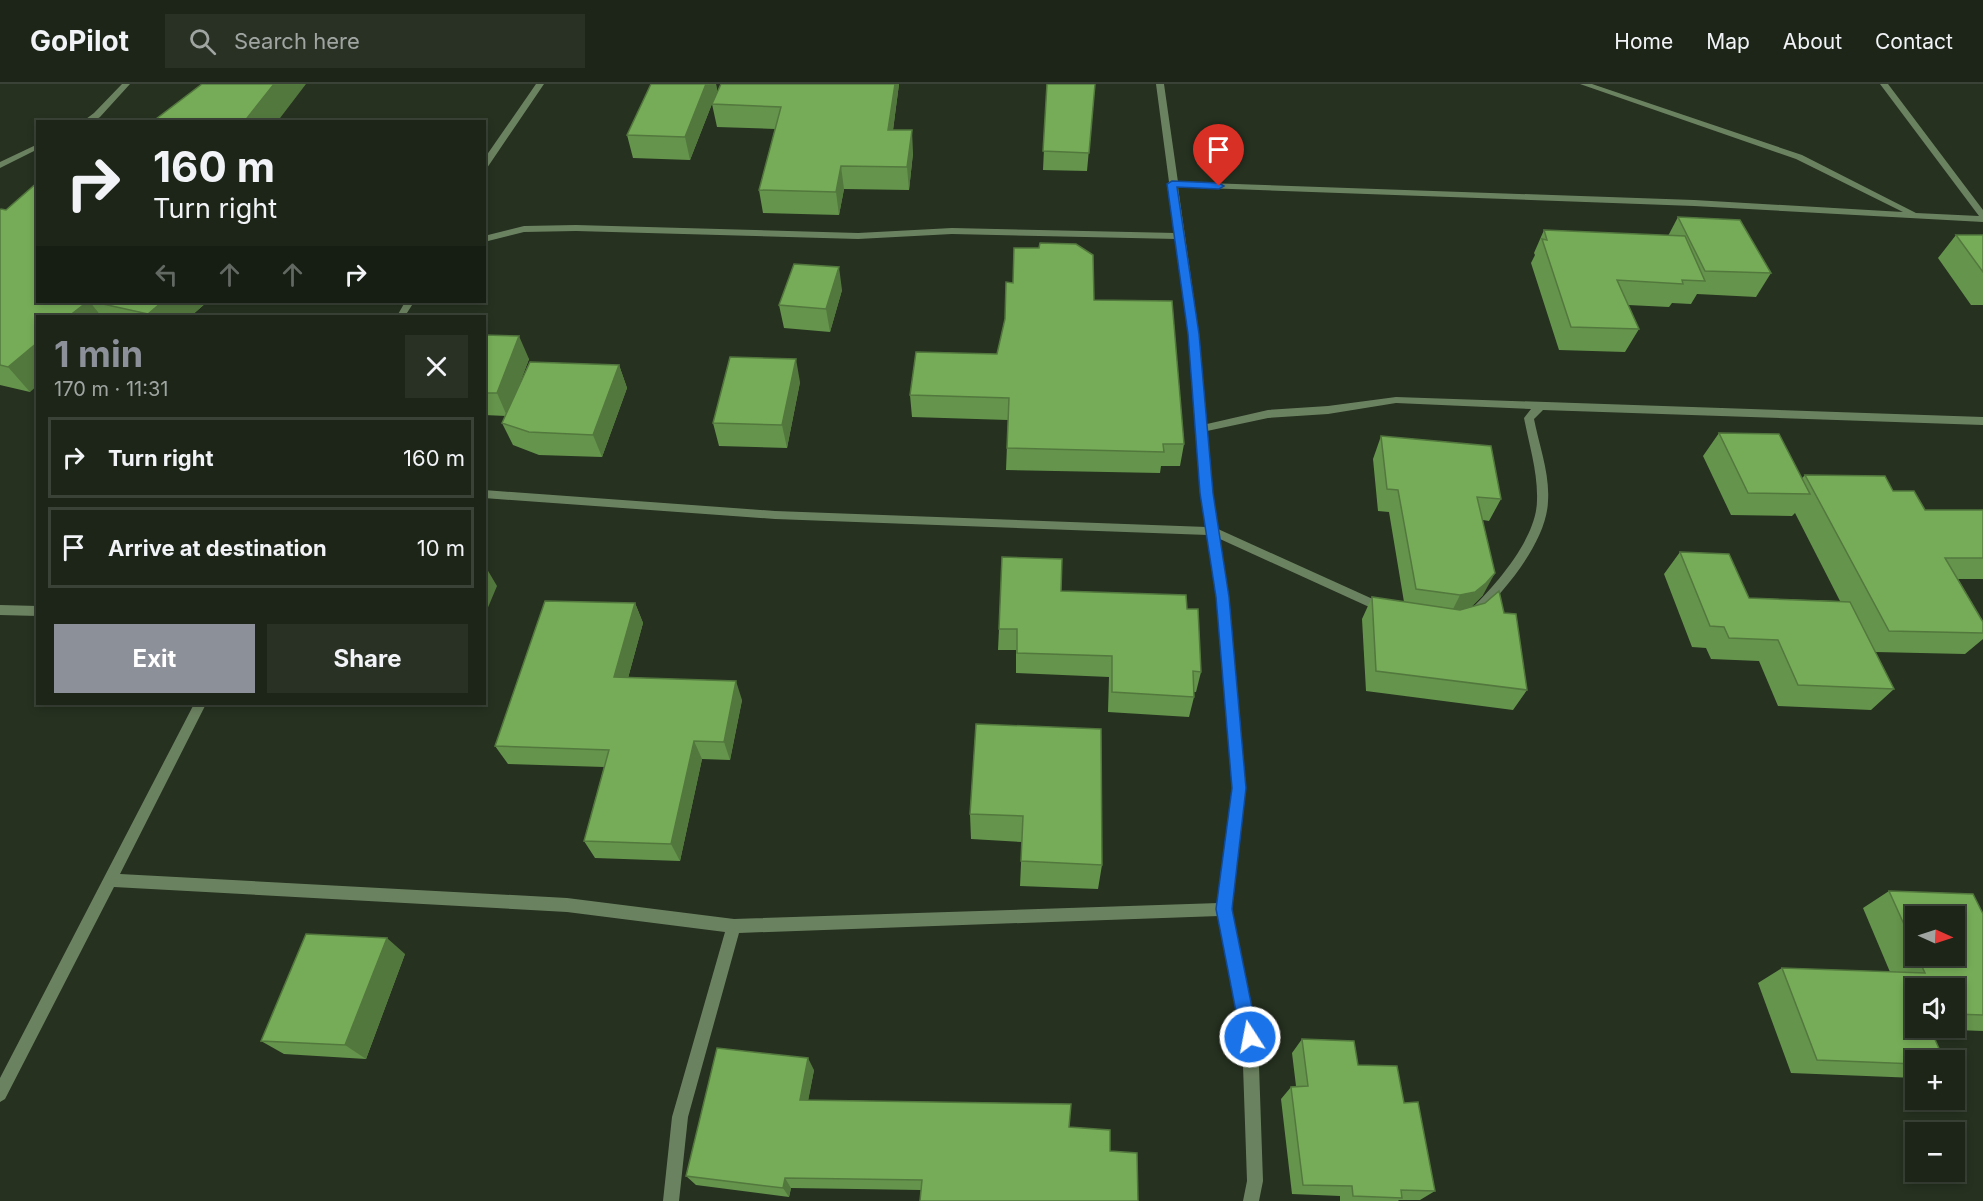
<!DOCTYPE html>
<meta charset="utf-8">
<style>
:root{--surface:#1c2518;--page:#293125;--text:#f1f3f6;--muted:#a0a5a2;--line:#3a4237;--accent:#8c9099}
body{margin:0;font-family:Inter,sans-serif;background:var(--page);color:var(--text);height:100vh;display:flex;flex-direction:column;font-size:22px;white-space:nowrap}
*{box-sizing:border-box;margin:0}
p{font-size:20px;color:var(--muted)}
.icon{flex:none;width:33px;height:33px;fill:none;stroke:currentColor;stroke-width:2;stroke-linecap:round;stroke-linejoin:round}
.map{position:relative;flex:1;overflow:hidden}
.sheet{position:absolute;left:36px;top:231px;width:450px;height:390px;display:flex;flex-direction:column;background:var(--surface);border-radius:0px;box-shadow:0 3px 9px #0003,0 0 0 2px var(--line)}
.sheet>*{flex:none}
.top-card{position:absolute;left:36px;top:36px;width:450px;height:183px;border-radius:0px;box-shadow:0 3px 9px #0003,0 0 0 2px var(--line);background:#1c2518;color:var(--text);overflow:hidden}
.needle{width:39px;rotate:93deg}
.buttons{position:absolute;left:1905px;top:822px;display:grid;gap:12px}
.buttons a{display:grid;place-items:center;width:60px;height:60px;border-radius:0px;background:var(--surface);box-shadow:0 3px 9px #0003,0 0 0 2px var(--line);font-size:30px}
.pin{position:absolute;display:grid;place-items:center;width:51px;height:51px;color:#fff;margin:-62px -26px;border-radius:50% 50% 50% 0;rotate:-45deg;box-shadow:0 0 6px #0007}
.pin .icon{rotate:45deg}
.me{position:absolute;width:66px;margin:-33px;rotate:349deg;stroke-linejoin:round;filter:drop-shadow(0 0 4px #0008)}
.turn{display:flex;align-items:center;gap:21px;height:126px;padding:0 18px;font-size:27px}
.turn .icon{width:78px;height:78px;stroke-width:2.5}
.turn b{display:block;font-size:42px;line-height:51px}
.lanes{display:flex;align-items:center;height:57px;padding:0 18px;background:#0003;justify-content:center;gap:30px;direction:ltr}
.lanes .off{opacity:.35}
.round{display:grid;place-items:center;flex:none;width:63px;height:63px;border-radius:0px;background:var(--page)}
.summary{display:flex;align-items:center;justify-content:space-between;height:102px;padding:0 18px}
h1{font-size:36px;font-weight:700;line-height:45px;color:var(--accent)}
.button{display:flex;gap:12px;margin-top:auto;padding:12px 18px}
.button a{flex:1;height:69px;border-radius:0px;background:var(--accent);color:#fff;font-size:24px;font-weight:700;line-height:69px;text-align:center}
.button a+a{background:var(--page);color:var(--text)}
ul{padding:0;list-style:none}
li{display:flex;align-items:center;gap:18px;height:81px;margin:0 12px 9px;padding:0 6px;border:3px solid var(--line);border-radius:0px}
li div{flex:1}
li b{display:block;font-size:22px}
li em{font-style:normal}
header{display:flex;align-items:center;gap:36px;box-sizing:border-box;height:84px;padding:0 30px;background:var(--surface);border-bottom:2px solid var(--line)}
header strong{font-size:28px}
nav{display:flex;gap:33px;margin-inline-start:auto;font-size:21px}
.search{width:420px;height:54px;background:var(--page);display:flex;align-items:center;gap:15px;box-sizing:border-box;padding:0 21px;border-radius:0px;color:var(--muted);font-size:22px}
.map>svg:first-child{display:block}
</style>
<header>
<strong>GoPilot</strong>
<div class="search"><svg class="icon" aria-label="search" viewBox="0 0 24 24"><circle cx="10" cy="10" r="6"/><path d="M15 15l6 6"/></svg>Search here</div>
<nav><a>Home</a><a>Map</a><a>About</a><a>Contact</a></nav>
</header>
<div class="map">
<svg width="1983" height="1117" viewBox="0 0 1983 1117">
<rect width="100%" height="100%" fill="#263120"/>
<g fill="none" stroke-linecap="round" stroke-linejoin="round">
<path fill="#6b8260" fill-rule="evenodd" d="M 122,0 L 130,0 L 100,33 L 92,38 L 82,38 L 94,29 Z
M 536,0 L 544,0 L 487,84 L 484,84 L 484,75 Z
M 1156,0 L 1164,0 L 1178,98 L 1694,116 L 1903,128 L 1796,75 L 1580,0 L 1592,0 L 1802,71 L 1916,129 L 1979,132 L 1880,0 L 1888,0 L 1983,126 L 1983,138 L 1694,122 L 1178,103 L 1199,250 L 1207,340 L 1268,326 L 1328,322 L 1396,313 L 1983,333 L 1983,341 L 1543,326 L 1534,335 C 1539,361 1550,390 1548,417 C 1547,457 1505,507 1477,533 L 1469,533 L 1467,530 L 1469,527 C 1496,501 1537,454 1537,416 C 1538,389 1529,360 1524,334 L 1531,325 L 1396,319 L 1328,330 L 1268,334 L 1207,347 L 1212,409 L 1218,445 L 1386,521 L 1388,524 L 1386,527 L 1378,527 L 1220,455 L 1229,513 L 1246,704 L 1232,825 L 1258,953 L 1263,1097 L 1259,1117 L 1243,1117 L 1247,1097 L 1242,953 L 1219,832 L 739,849 L 688,1033 L 679,1117 L 663,1117 L 672,1033 L 725,848 L 567,828 L 114,803 L 5,1015 L 0,1018 L 0,994 L 194,620 L 206,620 L 120,790 L 567,814 L 734,835 L 1219,819 L 1232,704 L 1217,513 L 1208,451 L 775,435 L 484,414 L 484,406 L 775,427 L 1207,443 L 1202,409 L 1189,250 L 1177,155 L 952,150 L 858,155 L 576,147 L 524,148 L 484,158 L 484,152 L 524,142 L 576,141 L 858,149 L 952,144 L 1176,149 L 1170,102 L 1167,100 L 1169,98 Z
M 38,60 L 38,65 L 0,84 L 0,78 Z
M 405,218 L 414,218 L 405,232 L 397,232 Z
M 0,521 L 38,522 L 38,532 L 0,531 Z"/>
</g>
<path fill="#65944c" fill-rule="evenodd" d="M 651,0 L 716,0 L 717,7 L 690,76 L 633,74 L 627,51 Z
M 721,0 L 899,0 L 893,46 L 913,69 L 909,106 L 844,105 L 839,131 L 763,129 L 759,106 L 775,45 L 717,43 L 712,20 Z
M 1047,0 L 1095,0 L 1087,87 L 1043,86 Z
M 0,126 L 38,218 L 207,218 L 191,232 L 38,232 L 30,308 L 0,301 Z
M 1678,133 L 1771,189 L 1756,213 L 1697,210 L 1691,220 L 1672,219 L 1669,223 L 1628,221 L 1639,245 L 1625,268 L 1559,266 L 1531,179 L 1535,171 L 1534,169 L 1544,146 L 1668,152 Z
M 1956,151 L 1983,151 L 1983,221 L 1971,221 L 1938,174 Z
M 1013,199 L 1094,216 L 1184,360 L 1180,382 L 1161,382 L 1160,389 L 1006,386 L 1008,336 L 912,333 L 910,311 L 997,270 Z
M 842,206 L 830,248 L 784,244 L 779,221 Z
M 484,251 L 529,275 L 518,304 L 619,281 L 627,304 L 602,373 L 539,371 L 513,361 L 502,339 L 506,332 L 484,331 Z
M 800,298 L 787,364 L 719,362 L 713,339 Z
M 1719,349 L 1802,394 L 1805,391 L 1893,407 L 1925,426 L 1983,426 L 1983,495 L 1958,495 L 1983,538 L 1983,555 L 1965,570 L 1875,568 L 1894,605 L 1871,626 L 1778,622 L 1759,577 L 1711,575 L 1706,564 L 1692,563 L 1664,490 L 1680,468 L 1749,514 L 1840,517 L 1795,429 L 1792,432 L 1731,431 L 1703,372 Z
M 1381,352 L 1501,415 L 1489,437 L 1483,436 L 1483,511 L 1471,523 L 1504,529 L 1527,606 L 1513,626 L 1366,607 L 1362,535 L 1372,513 L 1404,518 L 1389,428 L 1378,427 L 1373,375 Z
M 1061,507 L 1187,525 L 1201,588 L 1196,608 L 1194,608 L 1194,613 L 1189,633 L 1108,628 L 1109,593 L 1016,589 L 1016,566 L 998,566 L 999,545 Z
M 635,519 L 643,539 L 628,594 L 742,616 L 730,676 L 702,675 L 680,777 L 595,774 L 584,757 L 604,683 L 508,680 L 495,662 Z
M 976,640 L 1102,781 L 1098,805 L 1020,802 L 1022,758 L 971,755 L 970,730 Z
M 1889,807 L 1983,830 L 1983,947 L 1930,945 L 1916,976 L 1916,994 L 1791,989 L 1758,899 L 1782,884 L 1890,888 L 1863,824 ZM 1916,832 L 1954,872 L 1916,872 ZM 1916,904 L 1954,904 L 1954,944 L 1916,944 Z
M 405,870 L 366,975 L 284,970 L 261,957 Z
M 1302,955 L 1358,981 L 1404,1019 L 1435,1107 L 1420,1116 L 1399,1116 L 1398,1117 L 1340,1117 L 1340,1112 L 1292,1110 L 1281,1015 L 1291,1003 L 1296,1002 L 1292,969 Z
M 814,986 L 808,1016 L 1071,1020 L 921,1106 L 791,1104 L 789,1113 L 696,1101 L 686,1092 Z"/>
<path fill="#53783e" d="M 274,0 L 306,0 L 277,38 L 244,38 Z
M 706,0 L 716,0 L 717,7 L 690,76 L 685,53 Z
M 895,0 L 899,0 L 890,69 L 888,46 Z
M 912,46 L 913,69 L 909,106 L 907,83 Z
M 841,82 L 844,105 L 839,131 L 836,108 Z
M 839,183 L 842,206 L 830,248 L 826,225 Z
M 87,218 L 90,218 L 101,232 L 69,232 Z
M 162,218 L 207,218 L 191,232 L 149,232 L 148,230 Z
M 519,252 L 529,275 L 507,332 L 497,309 Z
M 38,258 L 38,301 L 30,308 L 8,283 Z
M 796,275 L 800,298 L 787,364 L 782,341 Z
M 619,281 L 627,304 L 602,373 L 593,351 Z
M 484,480 L 497,502 L 484,533 Z
M 1495,489 L 1483,511 L 1474,520 L 1463,529 L 1449,533 L 1460,511 Z
M 635,519 L 643,539 L 623,612 L 614,593 Z
M 736,597 L 742,616 L 730,676 L 724,658 Z
M 694,657 L 702,675 L 680,777 L 671,760 Z
M 387,854 L 405,870 L 366,975 L 345,961 Z
M 808,974 L 814,986 L 806,1028 L 800,1016 Z
M 785,1094 L 791,1104 L 789,1113 L 783,1104 Z"/>
<path fill="#76ac58" stroke="#53783e" stroke-width="1.5" d="M 202,0 L 274,0 L 244,38 L 152,38 Z
M 651,0 L 706,0 L 685,53 L 627,51 Z
M 721,0 L 895,0 L 888,46 L 912,46 L 907,83 L 841,82 L 836,108 L 759,106 L 781,23 L 712,20 Z
M 1047,0 L 1095,0 L 1089,69 L 1043,67 Z
M 38,98 L 38,218 L 87,218 L 69,232 L 38,232 L 38,258 L 8,283 L 0,281 L 0,126 L 1,125 L 6,126 Z
M 1678,133 L 1740,136 L 1771,189 L 1705,187 Z
M 1544,146 L 1685,152 L 1705,197 L 1682,196 L 1683,200 L 1617,196 L 1639,245 L 1571,243 L 1542,155 L 1547,156 Z
M 1956,151 L 1983,151 L 1983,188 Z
M 1040,159 L 1076,160 L 1093,171 L 1094,216 L 1172,217 L 1184,360 L 1163,360 L 1164,368 L 1007,364 L 1009,314 L 910,311 L 916,268 L 997,270 L 1005,235 L 1006,198 L 1013,199 L 1014,164 L 1039,164 Z
M 794,180 L 839,183 L 826,225 L 779,221 Z
M 94,218 L 162,218 L 148,230 Z
M 484,251 L 519,252 L 497,309 L 484,309 Z
M 730,273 L 796,275 L 782,341 L 713,339 Z
M 530,278 L 619,281 L 593,351 L 529,348 L 502,339 Z
M 1719,349 L 1779,350 L 1810,410 L 1748,409 Z
M 1381,352 L 1491,362 L 1501,415 L 1477,413 L 1495,489 L 1486,499 L 1475,508 L 1460,511 L 1416,505 L 1398,406 L 1387,405 Z
M 1805,391 L 1885,392 L 1893,407 L 1914,407 L 1925,426 L 1983,426 L 1983,474 L 1945,474 L 1983,538 L 1983,549 L 1889,547 Z
M 1680,468 L 1729,470 L 1749,514 L 1850,518 L 1894,605 L 1798,601 L 1778,556 L 1729,554 L 1724,543 L 1710,542 Z
M 1002,473 L 1062,475 L 1061,507 L 1186,511 L 1187,525 L 1198,525 L 1201,588 L 1193,587 L 1194,613 L 1112,608 L 1112,572 L 1017,569 L 1017,545 L 999,545 Z
M 1499,507 L 1504,529 L 1516,530 L 1527,606 L 1376,587 L 1372,513 L 1460,526 L 1485,519 Z
M 545,517 L 635,519 L 614,593 L 736,597 L 724,658 L 694,657 L 671,760 L 584,757 L 609,666 L 495,662 Z
M 976,640 L 1101,645 L 1102,781 L 1021,777 L 1023,732 L 970,730 Z
M 1889,807 L 1973,810 L 1983,830 L 1983,931 L 1954,930 L 1954,904 L 1916,904 L 1916,944 L 1930,944 L 1944,976 L 1916,976 L 1916,980 L 1817,976 L 1782,884 L 1925,889 L 1917,872 L 1954,872 L 1954,832 L 1916,832 L 1916,867 Z
M 306,850 L 387,854 L 345,961 L 261,957 Z
M 1302,955 L 1354,957 L 1358,981 L 1397,982 L 1404,1019 L 1418,1018 L 1435,1107 L 1401,1106 L 1402,1114 L 1353,1112 L 1352,1102 L 1303,1101 L 1291,1003 L 1308,1002 Z
M 717,964 L 808,974 L 800,1016 L 1071,1020 L 1069,1043 L 1110,1046 L 1110,1067 L 1137,1069 L 1138,1117 L 920,1117 L 922,1096 L 785,1094 L 783,1104 L 686,1092 Z"/>
<path fill="#1a73e8" stroke="#114b97" stroke-width="1.5" d="M 1172,97 L 1219,99 L 1224,102 L 1219,105 L 1177,103 L 1199,250 L 1213,409 L 1229,513 L 1246,704 L 1232,825 L 1258,953 L 1256,959 L 1250,961 L 1244,959 L 1241,953 L 1216,825 L 1232,704 L 1216,513 L 1200,409 L 1188,250 L 1167,100 Z"/>
</svg>
<div class="buttons">
<a><svg class="needle" viewBox="-14 -14 28 28"><path d="M0-13l5 13h-10z" fill="#e53935"/><path d="M0 13l5-13h-10z" fill="#a0a5a2"/></svg></a>
<a><svg class="icon" aria-label="sound" viewBox="0 0 24 24"><path d="M4 9h4l5-4v14l-5-4H4zM17 9q2 3 0 6"/></svg></a>
<a>+</a>
<a>−</a>
</div>
<div class="pin" style="left:1219px;top:102px;background:#d93025"><svg class="icon" aria-label="arrive" viewBox="0 0 24 24"><path d="M6 21V4h12l-3 4 3 4H6"/></svg></div>
<svg class="me" style="left:1250px;top:953px" viewBox="-20 -20 40 40"><circle r="17" fill="#1a73e8" stroke="#fff" stroke-width="3"/><path d="M0-11L8 9 0 5-8 9z" fill="#fff"/></svg>
<div class="top-card">
<div class="turn"><svg class="icon" aria-label="right" viewBox="0 0 24 24"><path d="M7 20v-9h11M14 6l5 5-5 5"/></svg><div><b>160 m</b>Turn right</div></div>
<div class="lanes"><svg class="icon off" aria-label="left" viewBox="0 0 24 24"><path d="M17 20v-9H6M10 6l-5 5 5 5"/></svg><svg class="icon off" aria-label="ahead" viewBox="0 0 24 24"><path d="M12 20V5M6 11l6-6 6 6"/></svg><svg class="icon off" aria-label="ahead" viewBox="0 0 24 24"><path d="M12 20V5M6 11l6-6 6 6"/></svg><svg class="icon" aria-label="right" viewBox="0 0 24 24"><path d="M7 20v-9h11M14 6l5 5-5 5"/></svg></div>
</div>
<section class="sheet">
<div class="summary"><div><h1>1 min</h1><p>170 m · 11:31</p></div><a class="round"><svg class="icon" aria-label="close" viewBox="0 0 24 24"><path d="M6 6l12 12M18 6L6 18"/></svg></a></div>
<ul>
<li><svg class="icon" aria-label="right" viewBox="0 0 24 24"><path d="M7 20v-9h11M14 6l5 5-5 5"/></svg><div><b>Turn right</b></div><em>160 m</em></li>
<li><svg class="icon" aria-label="arrive" viewBox="0 0 24 24"><path d="M6 21V4h12l-3 4 3 4H6"/></svg><div><b>Arrive at destination</b></div><em>10 m</em></li>
</ul>
<div class="button"><a>Exit</a><a>Share</a></div>
</section>
</div>
